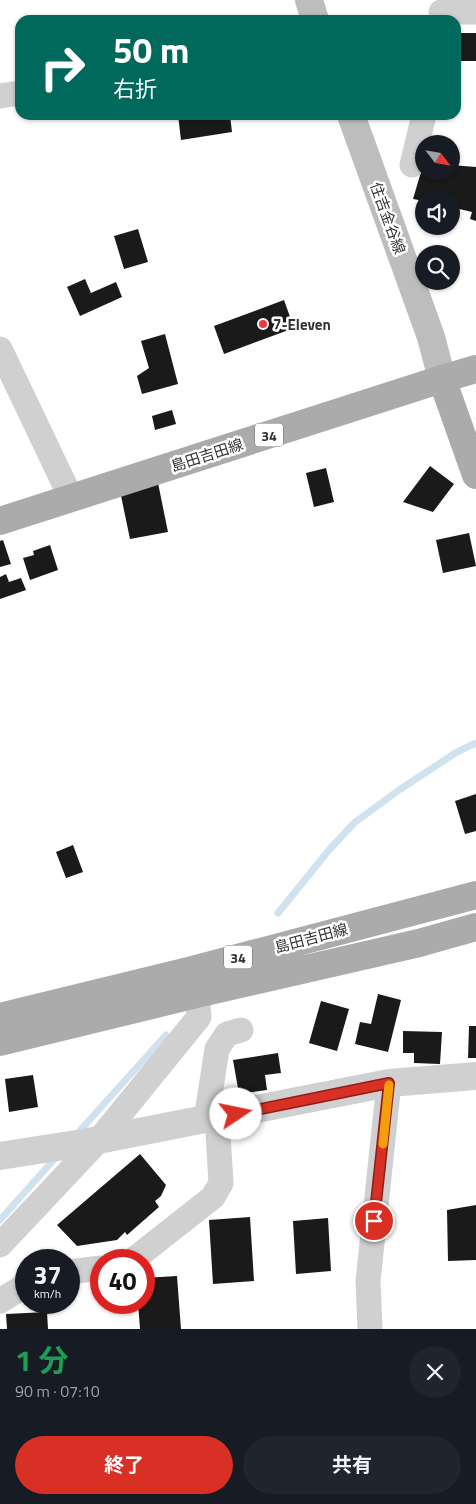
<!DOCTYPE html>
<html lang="ja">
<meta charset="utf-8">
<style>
:root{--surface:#171b24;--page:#20242c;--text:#f1f3f6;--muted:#9ea1a6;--accent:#d93025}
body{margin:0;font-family:"Titillium Web","Noto Sans JP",sans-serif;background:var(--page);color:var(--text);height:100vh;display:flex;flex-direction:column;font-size:19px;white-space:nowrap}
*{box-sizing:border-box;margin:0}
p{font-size:16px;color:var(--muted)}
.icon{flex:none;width:28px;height:28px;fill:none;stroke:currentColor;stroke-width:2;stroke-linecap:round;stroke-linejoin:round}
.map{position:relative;height:1329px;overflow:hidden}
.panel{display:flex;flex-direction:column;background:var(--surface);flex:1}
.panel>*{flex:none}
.top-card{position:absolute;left:15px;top:15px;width:446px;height:105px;border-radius:15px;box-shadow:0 1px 4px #0004;background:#00695c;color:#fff;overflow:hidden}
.needle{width:32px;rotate:121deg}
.tools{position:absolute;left:415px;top:135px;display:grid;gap:10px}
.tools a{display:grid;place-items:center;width:45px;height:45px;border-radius:50%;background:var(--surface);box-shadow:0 1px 4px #0004;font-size:25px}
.speed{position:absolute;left:15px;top:1249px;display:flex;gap:10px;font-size:25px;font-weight:700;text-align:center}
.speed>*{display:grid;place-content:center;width:65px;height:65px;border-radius:50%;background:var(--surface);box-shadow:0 1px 4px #0004;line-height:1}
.speed small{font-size:12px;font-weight:400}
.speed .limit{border:8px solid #d22;background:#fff;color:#111}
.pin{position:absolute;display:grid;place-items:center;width:42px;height:42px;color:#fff;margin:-21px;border:2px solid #fff;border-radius:50%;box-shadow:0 1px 5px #0007}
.me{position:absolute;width:55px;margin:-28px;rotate:79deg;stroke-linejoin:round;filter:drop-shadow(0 0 4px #0008)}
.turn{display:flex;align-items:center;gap:18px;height:105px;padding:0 15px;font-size:22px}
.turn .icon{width:65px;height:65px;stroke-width:2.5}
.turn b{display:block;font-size:35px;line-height:42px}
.round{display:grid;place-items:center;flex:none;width:52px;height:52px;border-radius:26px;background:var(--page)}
.overview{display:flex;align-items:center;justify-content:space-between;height:85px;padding:0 15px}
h1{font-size:30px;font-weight:700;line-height:38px;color:#1e9e55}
.button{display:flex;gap:10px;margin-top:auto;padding:10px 15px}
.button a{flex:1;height:58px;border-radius:30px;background:var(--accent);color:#fff;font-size:20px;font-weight:700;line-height:58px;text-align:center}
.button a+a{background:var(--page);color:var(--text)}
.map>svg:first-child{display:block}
</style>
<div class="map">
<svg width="476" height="1329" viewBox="0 0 476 1329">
<rect width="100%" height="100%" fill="#fff"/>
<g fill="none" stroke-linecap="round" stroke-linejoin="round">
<path stroke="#cfe2ee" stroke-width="7" d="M 278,913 L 329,850 L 354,823 L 399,790 L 457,752 L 476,743
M 76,1135 L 166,1035
M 0,1220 L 57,1156"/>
</g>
<path fill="#1a1a1a" d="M 456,33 L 476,33 L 476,61 L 456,61 Z
M 178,115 L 230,115 L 232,132 L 181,140 Z
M 423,165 L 424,171 L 451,171 L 451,165 L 476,167 L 476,221 L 470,219 L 472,212 L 451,207 L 451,199 L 424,199 L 424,201 L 413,199 Z
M 138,229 L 148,262 L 124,269 L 114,236 Z
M 85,279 L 91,293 L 116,282 L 122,297 L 80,316 L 67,287 Z
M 284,300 L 294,328 L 224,354 L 214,326 Z
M 165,334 L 178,384 L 142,394 L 137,376 L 149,368 L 141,341 Z
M 172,410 L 176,424 L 155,430 L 152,416 Z
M 430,466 L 454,484 L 433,512 L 403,502 Z
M 326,468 L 334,502 L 314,507 L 306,473 Z
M 158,483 L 168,532 L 130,539 L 120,491 Z
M 469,533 L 476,566 L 443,573 L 436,540 Z
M 3,540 L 11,564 L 0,567 L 0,541 Z
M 50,545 L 58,570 L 30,580 L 23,558 L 34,555 L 33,551 Z
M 6,574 L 9,582 L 21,578 L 26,590 L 0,599 L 0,577 Z
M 476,794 L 476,831 L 465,834 L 455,801 Z
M 73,845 L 83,872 L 66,878 L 56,852 Z
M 378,994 L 401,1000 L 388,1052 L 355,1044 L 360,1022 L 371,1024 Z
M 321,1001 L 349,1009 L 337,1051 L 309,1043 Z
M 469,1026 L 476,1026 L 476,1058 L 468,1058 Z
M 403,1031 L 442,1032 L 440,1064 L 414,1063 L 414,1053 L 403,1053 Z
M 278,1053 L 281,1073 L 265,1075 L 267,1090 L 239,1094 L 233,1060 Z
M 33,1075 L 38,1107 L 9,1112 L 5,1079 Z
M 140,1154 L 166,1185 L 161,1196 L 155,1201 L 159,1207 L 127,1235 L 125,1232 L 117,1240 L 77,1246 L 57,1225 Z
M 476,1205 L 476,1260 L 448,1261 L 447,1210 Z
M 250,1217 L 254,1281 L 213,1284 L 209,1220 Z
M 328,1218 L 331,1271 L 296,1274 L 293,1221 Z
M 177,1276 L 181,1329 L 140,1329 L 138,1302 L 144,1302 L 144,1278 Z
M 47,1312 L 48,1329 L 7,1329 L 6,1314 Z"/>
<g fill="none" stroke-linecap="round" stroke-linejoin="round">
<path stroke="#d0d0d0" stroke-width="25" d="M 441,12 L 476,12
M 0,96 L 20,93
M 412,165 L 424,115
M 0,349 L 71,498
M 206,1120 L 217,1049 L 227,1034 L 241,1030
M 0,1245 L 99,1140 L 199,1017 L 197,994
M 133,1260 L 213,1197 L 221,1183 L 217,1117
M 69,1272 L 101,1268
M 0,1301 L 26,1285
M 370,1329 L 368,1281 L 389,1083"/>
<path stroke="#d0d0d0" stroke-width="28" d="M 0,1156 L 83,1143 L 389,1083 L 476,1076"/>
<path stroke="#bdbdbd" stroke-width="28" d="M 309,0 L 315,20
M 351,115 L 431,337 L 442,379"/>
<path stroke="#ababab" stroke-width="28" d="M 442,379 L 476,369
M 0,521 L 442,379 L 476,475
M 0,1017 L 192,970 L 476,895
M 0,1042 L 197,994 L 419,943 L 476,927"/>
</g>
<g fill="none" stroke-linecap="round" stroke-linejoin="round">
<g stroke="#8d1f18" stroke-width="12">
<path id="route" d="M 236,1114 L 389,1083 L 374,1221"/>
</g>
<use href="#route" stroke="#d93025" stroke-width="9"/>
<path stroke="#f59e0b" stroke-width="9" d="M 383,1144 L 389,1085"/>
</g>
<circle fill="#e63946" stroke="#fff" stroke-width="2" cx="263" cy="324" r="5"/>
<g text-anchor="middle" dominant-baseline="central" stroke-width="5" stroke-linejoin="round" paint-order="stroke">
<g fill="#fff" stroke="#707070" stroke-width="1">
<rect x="255" y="423.5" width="28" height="23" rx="4"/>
<rect x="224" y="945.5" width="28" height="23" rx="4"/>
</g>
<g font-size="14" font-weight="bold" fill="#333">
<text x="269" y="435">34</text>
<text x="238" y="957">34</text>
</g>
<g font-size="15" fill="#333" stroke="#fff">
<text transform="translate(388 218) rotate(70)">住吉金谷線</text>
<text transform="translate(207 455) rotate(-18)">島田吉田線</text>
<text transform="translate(311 938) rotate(-15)">島田吉田線</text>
</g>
<g font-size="15" font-weight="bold" fill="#333" stroke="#fff" text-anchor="start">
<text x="273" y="324">7-Eleven</text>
</g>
</g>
</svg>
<div class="tools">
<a><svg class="needle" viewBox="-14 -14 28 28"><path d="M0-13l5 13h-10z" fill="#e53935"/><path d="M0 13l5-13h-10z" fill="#9ea1a6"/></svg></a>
<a><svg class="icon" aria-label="sound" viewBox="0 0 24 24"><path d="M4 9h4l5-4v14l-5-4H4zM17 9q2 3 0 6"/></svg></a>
<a><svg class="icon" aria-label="search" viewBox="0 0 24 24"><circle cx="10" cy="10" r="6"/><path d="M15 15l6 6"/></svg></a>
</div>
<div class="speed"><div>37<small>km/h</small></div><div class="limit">40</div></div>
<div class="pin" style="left:374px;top:1221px;background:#d93025"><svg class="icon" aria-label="arrive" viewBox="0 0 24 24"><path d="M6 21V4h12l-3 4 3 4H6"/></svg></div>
<svg class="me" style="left:236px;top:1114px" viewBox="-20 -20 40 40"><circle r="19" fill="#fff"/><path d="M0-13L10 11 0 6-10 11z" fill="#d93025"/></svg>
<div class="top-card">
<div class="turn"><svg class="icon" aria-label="right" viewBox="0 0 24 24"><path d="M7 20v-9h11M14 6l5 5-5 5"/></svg><div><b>50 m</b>右折</div></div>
</div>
</div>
<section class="panel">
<div class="overview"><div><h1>1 分</h1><p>90 m · 07:10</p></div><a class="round"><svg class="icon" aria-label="close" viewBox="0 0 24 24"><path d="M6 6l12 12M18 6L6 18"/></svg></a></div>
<div class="button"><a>終了</a><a>共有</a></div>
</section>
